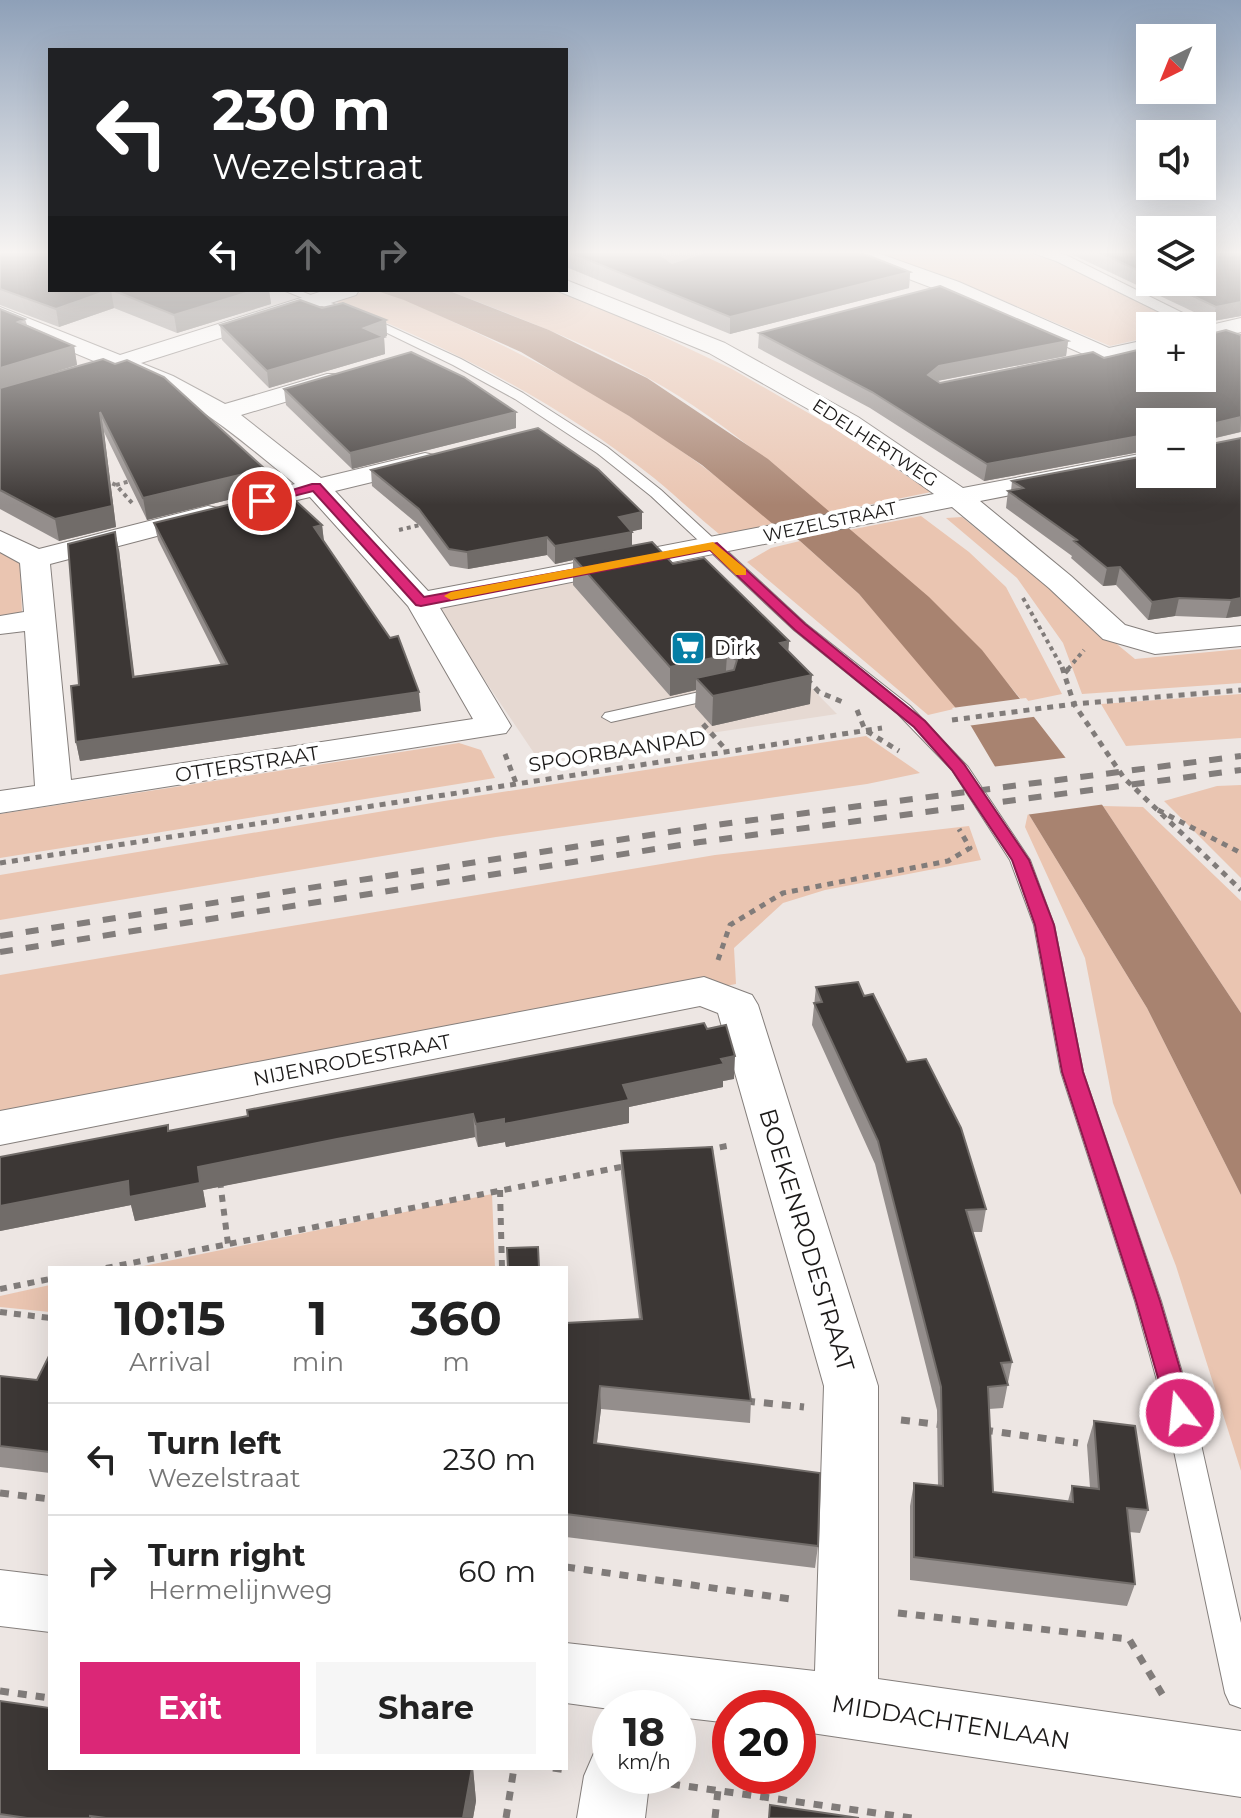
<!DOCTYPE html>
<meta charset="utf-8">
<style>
:root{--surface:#fff;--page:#f6f6f6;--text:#222;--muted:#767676;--line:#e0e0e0;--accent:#db2777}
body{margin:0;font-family:Montserrat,sans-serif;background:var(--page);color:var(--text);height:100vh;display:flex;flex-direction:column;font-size:30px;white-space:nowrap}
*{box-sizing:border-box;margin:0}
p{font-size:26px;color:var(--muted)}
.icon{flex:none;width:44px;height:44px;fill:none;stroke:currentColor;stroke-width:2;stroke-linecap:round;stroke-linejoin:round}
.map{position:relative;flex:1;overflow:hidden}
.drawer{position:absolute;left:48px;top:1266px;width:520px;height:504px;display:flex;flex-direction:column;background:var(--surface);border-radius:0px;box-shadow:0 8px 32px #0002}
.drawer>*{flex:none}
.top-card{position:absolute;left:48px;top:48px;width:520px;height:244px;border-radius:0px;box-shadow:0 8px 32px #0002;background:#202124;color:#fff;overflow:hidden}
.needle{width:52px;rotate:223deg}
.fabs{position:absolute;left:1136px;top:24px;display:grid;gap:16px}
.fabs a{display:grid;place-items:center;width:80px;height:80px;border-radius:0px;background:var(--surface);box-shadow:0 8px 32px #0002;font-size:40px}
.speed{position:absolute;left:592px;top:1690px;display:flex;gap:16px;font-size:40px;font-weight:700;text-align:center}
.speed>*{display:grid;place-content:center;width:104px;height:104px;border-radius:50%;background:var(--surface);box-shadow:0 8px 32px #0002;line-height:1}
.speed small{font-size:20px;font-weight:400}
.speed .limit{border:12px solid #d22;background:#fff;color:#111}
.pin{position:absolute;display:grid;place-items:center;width:68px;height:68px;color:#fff;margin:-34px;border:4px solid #fff;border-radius:50%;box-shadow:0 2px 8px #0007}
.me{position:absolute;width:88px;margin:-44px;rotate:344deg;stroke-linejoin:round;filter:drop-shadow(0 0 6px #0008)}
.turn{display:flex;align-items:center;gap:28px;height:168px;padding:0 32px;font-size:36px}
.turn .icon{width:104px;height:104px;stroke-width:2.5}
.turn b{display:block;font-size:56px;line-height:68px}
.lanes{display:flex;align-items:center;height:76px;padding:0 32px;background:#0003;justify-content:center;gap:40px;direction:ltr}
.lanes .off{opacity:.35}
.eta{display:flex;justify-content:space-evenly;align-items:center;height:136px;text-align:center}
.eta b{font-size:48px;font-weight:700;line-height:56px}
.primary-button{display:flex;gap:16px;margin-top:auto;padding:16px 32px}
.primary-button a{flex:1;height:92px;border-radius:0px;background:var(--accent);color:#fff;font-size:32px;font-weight:700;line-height:92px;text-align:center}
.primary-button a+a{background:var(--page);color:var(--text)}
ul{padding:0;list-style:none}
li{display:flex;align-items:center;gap:24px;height:112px;padding:0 32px;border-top:2px solid var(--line)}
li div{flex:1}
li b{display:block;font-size:30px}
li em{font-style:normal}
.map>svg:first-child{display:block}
</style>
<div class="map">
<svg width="1241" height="1818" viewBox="0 0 1241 1818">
<rect width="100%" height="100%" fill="#ede6e3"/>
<path fill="#e6d9d2" d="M 689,564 L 837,714 L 538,759 L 434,605 Z"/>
<path fill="#eac5b1" d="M 870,251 L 1018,251 L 1056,261 L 1190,326 L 1150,326 L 1150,337 L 1110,346 L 962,283 Z
M 369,290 C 396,291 424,309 449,320 C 566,373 678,438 774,525 L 719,534 C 697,516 676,496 654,478 C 557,402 448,346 334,301 Z
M 447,290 L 555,290 L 628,320 L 732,369 L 831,426 L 931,492 L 829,513 C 772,464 715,415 648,378 C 585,342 515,316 447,290 Z
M 921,516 L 969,552 L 1006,587 L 1062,694 L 1023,702 C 969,634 915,586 849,530 Z
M 962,517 L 1135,659 L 1241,649 L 1241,683 L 1082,694 L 1063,643 L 1017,578 L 946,518 Z
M 800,541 L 859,594 L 958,708 L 928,715 L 747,562 L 771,548 Z
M 0,550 L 20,559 L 22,613 L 0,619 Z
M 1241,694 L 1241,738 L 1126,746 L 1101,704 Z
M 866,736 L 920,773 L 867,784 L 496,837 L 0,920 L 0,875 L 444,801 Z
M 459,743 L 481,750 L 495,778 L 0,858 L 0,814 Z
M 1241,785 L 1241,878 L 1164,801 L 1217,786 Z
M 1103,806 L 1143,807 L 1241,901 L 1241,1013 Z
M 1028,813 L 1147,1008 L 1241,1195 L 1241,1471 L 1176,1266 L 1113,1103 L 1085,958 L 1025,827 Z
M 969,826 L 981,860 L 825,890 L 783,903 L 734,948 L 736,984 L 0,1120 L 0,975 L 715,855 Z
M 492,1194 L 495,1268 L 134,1268 Z
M 50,1285 L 50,1312 L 0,1307 L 0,1296 Z"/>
<path fill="#a88370" d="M 374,290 L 447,290 L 549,330 L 647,378 L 768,459 L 929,597 L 982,650 L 1103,806 L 1241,1013 L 1241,1195 L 1147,1008 L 1028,813 L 1000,775 L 971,726 L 859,594 L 800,541 L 774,525 L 702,465 L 629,416 L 521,352 L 404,300 Z"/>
<path fill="#ede6e3" d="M 1026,698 L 1040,716 L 967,726 L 952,708 Z
M 1071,757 L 1106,804 L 1025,815 L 991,767 Z"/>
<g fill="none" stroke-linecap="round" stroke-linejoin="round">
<g stroke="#857f7c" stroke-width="2">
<path id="service" d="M 283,290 L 298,290 L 387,325 L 461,359 L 523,393 L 607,447 L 661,490 L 806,624 L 910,706 L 968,767 L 1030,860 L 1054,925 L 1083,1072 L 1161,1301 L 1194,1413 L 1241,1623 L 1241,1708 L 1230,1704 L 1225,1693 L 1166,1413 L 1135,1301 L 1061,1072 L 1034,925 L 1010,860 L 952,770 L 898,714 L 794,630 L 651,496 L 597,453 L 515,399 L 453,365 L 379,329 Z
M 722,687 L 730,692 L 728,696 L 611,722 L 602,717 L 605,713 Z"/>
</g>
<g stroke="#857f7c" stroke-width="2">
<path id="pedestrian" d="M 1027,251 L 1052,251 L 1066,255 L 1209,326 L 1202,331 L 1202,326 L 1188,326 L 1056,261 Z"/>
</g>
<g stroke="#857f7c" stroke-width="2">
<path id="minor" d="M 843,251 L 872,251 L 959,282 L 1109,348 L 1150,339 L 1150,353 L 1107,363 L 1099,361 L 943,292 L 846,255 Z
M 566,280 L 725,343 L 858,417 L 963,488 L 1150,452 L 1150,468 L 980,501 L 1071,576 L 1125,625 L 1156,634 L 1241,626 L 1241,646 L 1155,654 L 1103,639 L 1049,588 L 952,507 L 440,608 L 511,726 L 506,733 L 0,813 L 0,791 L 35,786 L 25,631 L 0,634 L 0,616 L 24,612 L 20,563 L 0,552 L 0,531 L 39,549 L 208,506 L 218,508 L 222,514 L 218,520 L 50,564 L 71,780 L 473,719 L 408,606 L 310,497 L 293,501 L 283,499 L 279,493 L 283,487 L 295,484 C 243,442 188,392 122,372 C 116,370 110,372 104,370 L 101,364 L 0,322 L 0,307 L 120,355 L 326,290 L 359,290 L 356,295 L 141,363 L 173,376 L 225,404 L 327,374 L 345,374 L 348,379 L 345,384 L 241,415 L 321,478 L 425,453 L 434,455 L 438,461 L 434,467 L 335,491 L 428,591 L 934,494 L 840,427 L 709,353 L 558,291 L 566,290 Z
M 1241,318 L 1241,332 L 1202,341 L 1202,327 Z
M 704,977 L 752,995 L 758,1005 L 878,1386 L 878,1679 L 1241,1731 L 1241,1797 L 798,1731 L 798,1708 L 730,1708 L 730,1723 L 678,1717 L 678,1708 L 610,1709 L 566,1703 L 566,1643 L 815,1671 L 824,1386 L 718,1013 L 700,1006 L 0,1145 L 0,1111 Z
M 0,1570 L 50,1576 L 50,1632 L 0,1626 Z
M 610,1746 L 610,1776 L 650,1776 L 645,1818 L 577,1818 L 584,1776 L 594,1753 Z"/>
</g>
<path stroke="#817c7a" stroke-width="4" stroke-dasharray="4 4" stroke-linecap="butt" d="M 105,480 L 116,485 L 133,504
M 116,485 L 134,480
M 399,530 L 424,524
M 1023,598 L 1063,669
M 1068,669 L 1084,650"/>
<path stroke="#817c7a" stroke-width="5" stroke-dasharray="6 6" stroke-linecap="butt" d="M 1062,667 L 1074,704 L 1124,778 L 1241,890
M 1065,673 L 1070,667
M 807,679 L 819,692 L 845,703
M 857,710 L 865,730 L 899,751
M 952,720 L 1074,704 L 1241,690
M 703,724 L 727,751
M 505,754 L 516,783
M 1158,810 L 1241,853
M 0,863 L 882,728
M 718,960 L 730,925 L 783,893 L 948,861 L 970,848 L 959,829"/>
<path stroke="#817c7a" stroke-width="6" stroke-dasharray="7 7" stroke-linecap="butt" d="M 706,1150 L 732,1145
M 220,1181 L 228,1244
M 500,1190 L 502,1268
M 106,1268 L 626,1166
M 0,1289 L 50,1279
M 0,1312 L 50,1318"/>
<path stroke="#817c7a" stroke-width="7" stroke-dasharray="9 9" stroke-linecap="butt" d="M 746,1401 L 804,1407
M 901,1420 L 943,1425
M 984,1430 L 1078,1443
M 0,1493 L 50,1499
M 566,1567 L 797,1600
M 898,1613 L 1129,1639 L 1165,1699
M 0,1691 L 50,1698
M 553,1768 L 566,1770
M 671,1784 L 912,1818
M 506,1818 L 514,1768
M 715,1818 L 718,1790"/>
<use href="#service" fill="#fff" fill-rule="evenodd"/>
<use href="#pedestrian" fill="#fff" fill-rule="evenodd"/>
<use href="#minor" fill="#fff" fill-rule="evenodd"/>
<path stroke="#827d7b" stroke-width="6" stroke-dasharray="13 13" stroke-linecap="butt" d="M 0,936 L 715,825 L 1241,756
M 0,952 L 700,842 L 1241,770"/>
</g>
<path fill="#948e8c" d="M 0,251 L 50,290 L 269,290 L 271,304 L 177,333 L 114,308 L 59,327 L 0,305 Z
M 566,251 L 910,272 L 909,288 L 730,334 L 566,267 Z
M 1058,251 L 1150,251 L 1150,282 L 1202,282 L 1241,251 L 1241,316 L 1213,321 L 1067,252 Z
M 322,308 L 386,320 L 387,336 L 384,337 L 385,354 L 269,388 L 222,340 L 220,325 Z
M 0,309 L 25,319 L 27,325 L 74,346 L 77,365 L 34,378 L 265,469 L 268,490 L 147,520 L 104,432 L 116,527 L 59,541 L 0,509 Z
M 759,333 L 1068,341 L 1066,356 L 937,381 L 940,383 L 1241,335 L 1241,432 L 1203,441 L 1206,445 L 1241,438 L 1241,616 L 1226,618 L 1175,616 L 1148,620 L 1116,585 L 1103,586 L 1071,558 L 1072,556 L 1006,508 L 1008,491 L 1011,491 L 1012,481 L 1202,474 L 1150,422 L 1150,450 L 984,481 L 870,408 L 758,348 Z
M 284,389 L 516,412 L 516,428 L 352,469 L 286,405 Z
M 371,470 L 642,512 L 642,529 L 632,531 L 632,546 L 673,564 L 789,641 L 788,651 L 810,704 L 712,726 L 695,707 L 696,690 L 670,696 L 573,585 L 573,560 L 555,564 L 547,555 L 468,569 L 450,566 L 420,526 L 372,486 Z
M 154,523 L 322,525 L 324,541 L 421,711 L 80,761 L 76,742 L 79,685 L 119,550 L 134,676 L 221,665 L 158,540 Z
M 816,987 L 864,996 L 907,1062 L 986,1209 L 982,1232 L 972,1232 L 1012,1362 L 1003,1408 L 989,1409 L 993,1492 L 1068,1501 L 1072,1486 L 1090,1488 L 1087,1445 L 1094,1421 L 1148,1510 L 1140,1533 L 1129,1532 L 1135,1584 L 1127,1606 L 910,1580 L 910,1506 L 914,1483 L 938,1486 L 937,1410 L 875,1164 L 812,1025 Z
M 734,1079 L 723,1081 L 723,1087 L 629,1107 L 629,1123 L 506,1147 L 505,1142 L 478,1147 L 475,1137 L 341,1162 L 203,1190 L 206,1207 L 135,1221 L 131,1205 L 0,1231 L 0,1157 L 169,1131 Z
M 621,1151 L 751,1401 L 750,1423 L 601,1409 L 597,1443 L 818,1546 L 815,1568 L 566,1537 L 566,1323 L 639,1319 L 621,1173 Z
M 50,1354 L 50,1473 L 0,1467 L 0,1376 L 37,1380 Z
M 0,1701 L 473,1768 L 476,1801 L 473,1818 L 0,1818 Z"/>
<path fill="#716c69" d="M 665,251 L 715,251 L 666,265 L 662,256 Z
M 910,272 L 909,288 L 730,334 L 730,317 Z
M 111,290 L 114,308 L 59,327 L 56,309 Z
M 256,290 L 269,290 L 271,304 L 177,333 L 174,315 Z
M 1241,302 L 1241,316 L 1213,321 L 1216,307 Z
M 386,320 L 387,336 L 382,338 L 384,337 L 385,354 L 269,388 L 267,371 L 364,328 Z
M 1068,341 L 1066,356 L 937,381 L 928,375 L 939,366 Z
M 74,346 L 77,365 L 0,389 L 0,368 Z
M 100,412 L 104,432 L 116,527 L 59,541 L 55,519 Z
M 516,412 L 516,428 L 352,469 L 350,453 Z
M 1241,417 L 1240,432 L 1202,441 L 1203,426 Z
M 1150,434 L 1150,450 L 984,481 L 987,464 Z
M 265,469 L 268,490 L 147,520 L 143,498 Z
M 642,512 L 642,529 L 621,534 L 632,532 L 632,549 L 573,557 L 573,560 L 555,564 L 555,546 L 619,517 Z
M 322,525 L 324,543 L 314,527 Z
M 115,532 L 119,550 L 137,696 L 133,677 Z
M 547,537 L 547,555 L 468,569 L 467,552 Z
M 1120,567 L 1116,585 L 1103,586 L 1107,568 Z
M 1179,598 L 1175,616 L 1148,620 L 1152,602 Z
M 1241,598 L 1241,616 L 1226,618 L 1231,600 Z
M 789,641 L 787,670 L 780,643 Z
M 727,655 L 725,684 L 696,678 L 696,690 L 670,696 L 670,667 Z
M 812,675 L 810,704 L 712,726 L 713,696 Z
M 419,692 L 421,711 L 80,761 L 76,742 Z
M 735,1056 L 734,1079 L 723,1081 L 723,1087 L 629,1107 L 629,1123 L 506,1147 L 505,1142 L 478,1147 L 476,1124 Z
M 473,1114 L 475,1137 L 203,1190 L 206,1207 L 135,1221 L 131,1205 L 0,1231 L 0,1206 L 337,1139 Z
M 600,1386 L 601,1409 L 594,1465 L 594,1443 Z
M 473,1768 L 476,1801 L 473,1818 L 463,1818 Z"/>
<path fill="#3c3735" stroke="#716c69" stroke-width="2" d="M 0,251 L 50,251 L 50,290 L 110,290 L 56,309 L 0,289 Z
M 566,251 L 665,251 L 662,256 L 672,263 L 710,251 L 857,251 L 910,272 L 730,317 Z
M 1096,251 L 1150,251 L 1150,276 Z
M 1202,251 L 1241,251 L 1241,302 L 1216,307 L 1163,282 L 1202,282 Z
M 940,286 L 1068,341 L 939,366 L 928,375 L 940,383 L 1093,352 L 1104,358 L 1150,347 L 1150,378 L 1202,378 L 1202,336 L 1226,330 L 1241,335 L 1241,417 L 1203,426 L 1203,442 L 1206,445 L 1241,438 L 1241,598 L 1231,600 L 1179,598 L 1152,602 L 1120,567 L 1107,568 L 1074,541 L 1077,540 L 1008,491 L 1023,488 L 1012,481 L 1150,455 L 1150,474 L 1202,474 L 1202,422 L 1150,422 L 1150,434 L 987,464 L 872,392 L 759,333 Z
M 112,290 L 256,290 L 174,315 Z
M 300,300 L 322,308 L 343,303 L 386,320 L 364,328 L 384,337 L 267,371 L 220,325 Z
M 0,309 L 25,319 L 18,322 L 74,346 L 0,368 Z
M 411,352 L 464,377 L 516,412 L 350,453 L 284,389 Z
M 103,359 L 115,364 L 127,360 L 164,377 L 265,469 L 143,498 L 100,412 L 112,506 L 55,519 L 0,490 L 0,388 Z
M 538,428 L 598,469 L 642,512 L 619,517 L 632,532 L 555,546 L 547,537 L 467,552 L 449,549 L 419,509 L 371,470 Z
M 285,491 L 322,525 L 314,527 L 390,638 L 398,636 L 419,692 L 76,742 L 71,686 L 79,685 L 68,544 L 115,532 L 133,677 L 227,664 L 154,523 Z
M 652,542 L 673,564 L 704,558 L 789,641 L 780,643 L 812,675 L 713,696 L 696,678 L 734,670 L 737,660 L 727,655 L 670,667 L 573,557 Z
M 858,982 L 864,996 L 873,994 L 907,1062 L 926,1059 L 961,1128 L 986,1209 L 966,1210 L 1012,1362 L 1001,1363 L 1008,1385 L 988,1387 L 993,1492 L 1073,1502 L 1072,1486 L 1099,1489 L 1094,1421 L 1135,1426 L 1148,1510 L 1127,1508 L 1135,1584 L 914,1557 L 914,1483 L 943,1486 L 941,1387 L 878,1141 L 814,1003 L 822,1002 L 816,987 Z
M 704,1023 L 707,1029 L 726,1025 L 735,1056 L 721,1059 L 724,1064 L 623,1085 L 629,1100 L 504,1124 L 504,1119 L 476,1124 L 473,1114 L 337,1139 L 198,1167 L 200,1183 L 129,1197 L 128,1181 L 0,1206 L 0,1157 L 168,1125 L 168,1131 L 248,1116 L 247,1110 Z
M 712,1147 L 751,1401 L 600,1386 L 594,1443 L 820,1473 L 818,1546 L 566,1514 L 566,1323 L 642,1319 L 621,1151 Z
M 538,1247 L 539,1268 L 508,1268 L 507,1248 Z
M 50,1354 L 50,1452 L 0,1446 L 0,1376 L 37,1380 Z
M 0,1701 L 50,1708 L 50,1768 L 472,1768 L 463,1818 L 106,1818 L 90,1816 L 90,1818 L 27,1818 L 0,1814 Z
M 770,1805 L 859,1818 L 769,1818 Z"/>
<linearGradient id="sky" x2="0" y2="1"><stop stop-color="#8ea0b8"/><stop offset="0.5" stop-color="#f7f4f2"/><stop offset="1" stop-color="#f7f4f2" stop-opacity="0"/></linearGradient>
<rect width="1241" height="505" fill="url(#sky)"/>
<path fill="#db2777" stroke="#8e194d" stroke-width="2" d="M 312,484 L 320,484 L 424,597 L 717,543 L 805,624 L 925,721 L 964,764 L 1029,860 L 1054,925 L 1083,1072 L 1160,1301 L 1193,1413 L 1189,1421 L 1180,1424 L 1172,1421 L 1168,1413 L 1136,1301 L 1062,1072 L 1035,925 L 1012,860 L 952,770 L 914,727 L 795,630 L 710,550 L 421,606 L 416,605 L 313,491 L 262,504 L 256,501 Z"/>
<path fill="#f59e0b" d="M 713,542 L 746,569 L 746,575 L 736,575 L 710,550 L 451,600 L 444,596 L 451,592 Z"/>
<defs>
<g id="supermarket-square" transform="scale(1.8)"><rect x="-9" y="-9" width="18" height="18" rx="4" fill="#057ea5" stroke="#fff"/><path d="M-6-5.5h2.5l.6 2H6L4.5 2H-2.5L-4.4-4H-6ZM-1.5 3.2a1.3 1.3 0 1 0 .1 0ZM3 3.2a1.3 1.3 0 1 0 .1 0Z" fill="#fff"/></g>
</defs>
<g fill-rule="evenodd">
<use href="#supermarket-square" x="688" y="648"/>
</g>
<g text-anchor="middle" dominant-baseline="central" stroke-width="8" stroke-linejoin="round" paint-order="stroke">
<g font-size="18" fill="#1c1a19" stroke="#fff">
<text transform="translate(875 443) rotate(33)">EDELHERTWEG</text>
<text transform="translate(830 522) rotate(-12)">WEZELSTRAAT</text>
</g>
<g font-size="20" fill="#1c1a19" stroke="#fff" text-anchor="start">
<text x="714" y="648">Dirk</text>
</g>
<g font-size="20" fill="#1c1a19" stroke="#fff">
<text transform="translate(617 751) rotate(-9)">SPOORBAANPAD</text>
<text transform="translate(247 764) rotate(-9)">OTTERSTRAAT</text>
<text transform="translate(352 1060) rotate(-11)">NIJENRODESTRAAT</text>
</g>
<g font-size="24" fill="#1c1a19" stroke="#fff">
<text transform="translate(807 1240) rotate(73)">BOEKENRODESTRAAT</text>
<text transform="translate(951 1722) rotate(9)">MIDDACHTENLAAN</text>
</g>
</g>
</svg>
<div class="fabs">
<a><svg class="needle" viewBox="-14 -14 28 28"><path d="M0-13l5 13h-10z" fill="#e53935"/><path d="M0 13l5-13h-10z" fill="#767676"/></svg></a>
<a><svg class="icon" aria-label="sound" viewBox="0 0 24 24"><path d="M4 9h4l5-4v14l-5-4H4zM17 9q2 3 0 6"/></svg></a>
<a><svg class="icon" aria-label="layers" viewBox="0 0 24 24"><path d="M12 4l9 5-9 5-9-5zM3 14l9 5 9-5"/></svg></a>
<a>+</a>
<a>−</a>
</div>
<div class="speed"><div>18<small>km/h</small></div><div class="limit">20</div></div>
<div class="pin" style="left:262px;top:501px;background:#d93025"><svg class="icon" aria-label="arrive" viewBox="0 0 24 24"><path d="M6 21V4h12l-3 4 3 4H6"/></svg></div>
<svg class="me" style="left:1180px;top:1413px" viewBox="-20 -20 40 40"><circle r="17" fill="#db2777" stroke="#fff" stroke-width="3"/><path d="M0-11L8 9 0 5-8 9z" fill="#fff"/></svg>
<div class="top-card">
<div class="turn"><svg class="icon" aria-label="left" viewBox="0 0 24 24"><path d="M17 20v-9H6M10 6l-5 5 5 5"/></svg><div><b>230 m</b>Wezelstraat</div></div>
<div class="lanes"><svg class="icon" aria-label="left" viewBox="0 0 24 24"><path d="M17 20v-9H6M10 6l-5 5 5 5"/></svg><svg class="icon off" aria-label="ahead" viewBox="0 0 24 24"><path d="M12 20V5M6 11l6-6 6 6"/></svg><svg class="icon off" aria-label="right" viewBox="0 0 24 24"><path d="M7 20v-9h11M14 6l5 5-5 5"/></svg></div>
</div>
<section class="drawer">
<div class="eta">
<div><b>10:15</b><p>Arrival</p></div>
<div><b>1</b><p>min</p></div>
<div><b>360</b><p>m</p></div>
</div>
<ul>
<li><svg class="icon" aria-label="left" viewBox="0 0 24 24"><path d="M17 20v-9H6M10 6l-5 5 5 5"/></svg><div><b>Turn left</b><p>Wezelstraat</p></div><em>230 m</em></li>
<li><svg class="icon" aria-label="right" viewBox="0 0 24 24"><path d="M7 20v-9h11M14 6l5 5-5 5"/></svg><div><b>Turn right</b><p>Hermelijnweg</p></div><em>60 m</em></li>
</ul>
<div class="primary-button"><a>Exit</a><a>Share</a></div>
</section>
</div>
